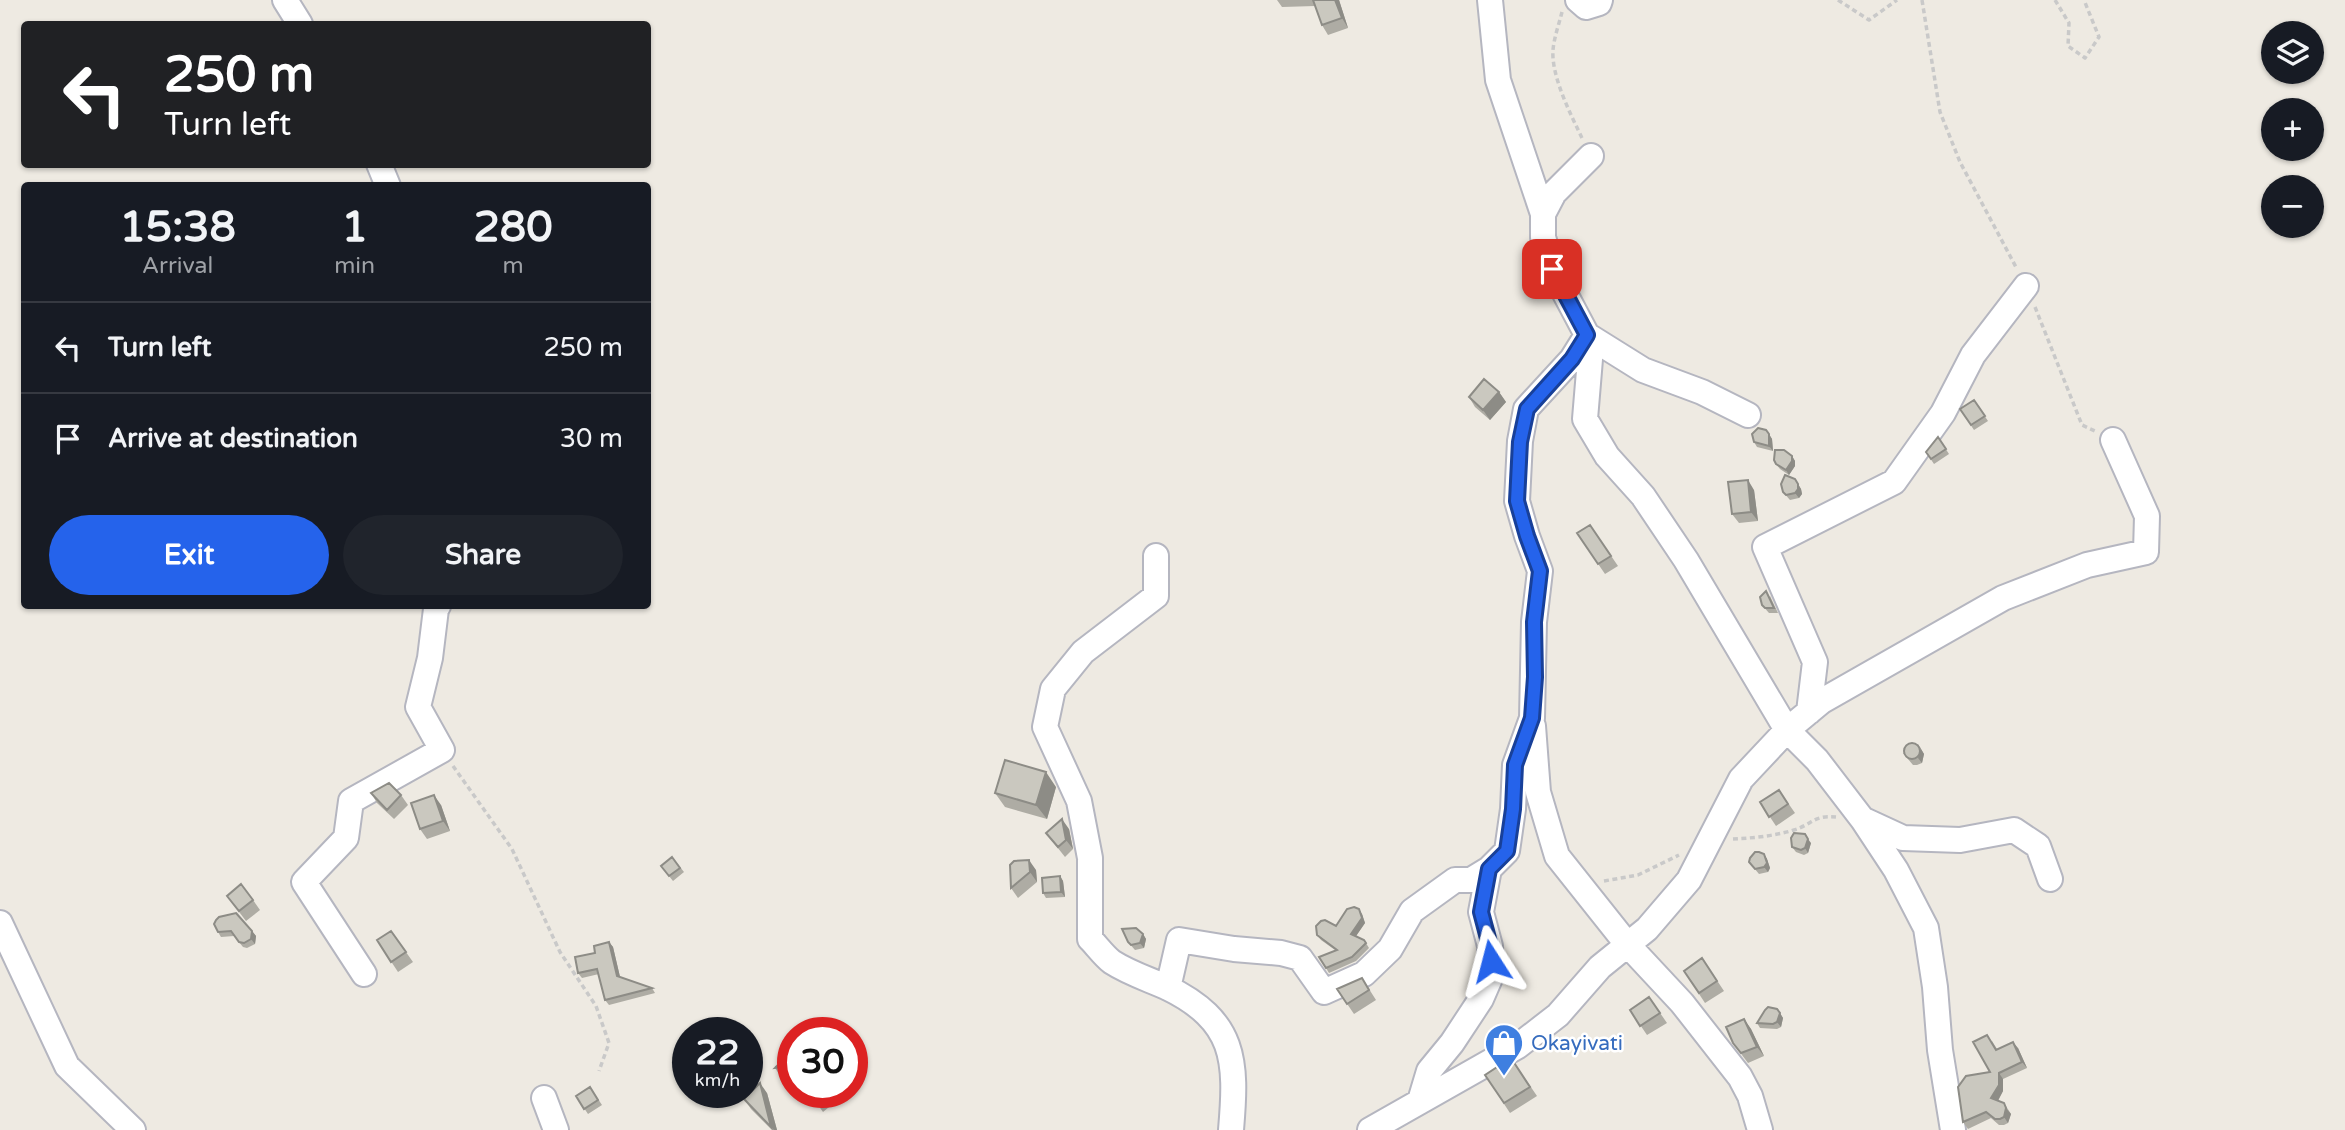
<!DOCTYPE html>
<meta charset="utf-8">
<style>
:root{--surface:#171b24;--page:#20242c;--text:#f1f3f6;--muted:#9ea1a6;--line:#363941;--accent:#2563eb}
body{margin:0;font-family:"Varela Round",sans-serif;background:var(--page);color:var(--text);height:100vh;display:flex;flex-direction:column;font-size:26px;white-space:nowrap}
*{box-sizing:border-box;margin:0}
p{font-size:23px;color:var(--muted)}
.icon{flex:none;width:38px;height:38px;fill:none;stroke:currentColor;stroke-width:2;stroke-linecap:round;stroke-linejoin:round}
.map{position:relative;flex:1;overflow:hidden}
.details{position:absolute;left:21px;top:182px;width:630px;height:427px;display:flex;flex-direction:column;background:var(--surface);border-radius:7px;box-shadow:0 2px 5px #0004}
.details>*{flex:none}
.banner{position:absolute;left:21px;top:21px;width:630px;height:147px;border-radius:7px;box-shadow:0 2px 5px #0004;background:#202124;color:#fff;overflow:hidden}
.buttons{position:absolute;left:2261px;top:21px;display:grid;gap:14px}
.buttons a{display:grid;place-items:center;width:63px;height:63px;border-radius:50%;background:var(--surface);box-shadow:0 2px 5px #0004;font-size:35px}
.speed{position:absolute;left:672px;top:1017px;display:flex;gap:14px;font-size:35px;font-weight:700;text-align:center}
.speed>*{display:grid;place-content:center;width:91px;height:91px;border-radius:50%;background:var(--surface);box-shadow:0 2px 5px #0004;line-height:1}
.speed small{font-size:18px;font-weight:400}
.speed .limit{border:10px solid #d22;background:#fff;color:#111}
.pin{position:absolute;display:grid;place-items:center;width:60px;height:60px;color:#fff;margin:-30px;border-radius:14px;box-shadow:0 4px 10px #0006}
.me{position:absolute;width:77px;margin:-38px;rotate:351deg;stroke-linejoin:round;filter:drop-shadow(0 0 5px #0008)}
.turn{display:flex;align-items:center;gap:24px;height:147px;padding:0 28px;font-size:32px}
.turn .icon{width:91px;height:91px;stroke-width:2.5}
.turn b{display:block;font-size:49px;line-height:60px}
.eta{display:flex;justify-content:space-evenly;align-items:center;height:119px;text-align:center}
.eta b{font-size:42px;font-weight:800;line-height:49px}
.cta{display:flex;gap:14px;margin-top:auto;padding:14px 28px}
.cta a{flex:1;height:80px;border-radius:42px;background:var(--accent);color:#fff;font-size:28px;font-weight:800;line-height:80px;text-align:center}
.cta a+a{background:var(--page);color:var(--text)}
ul{padding:0;list-style:none}
li{display:flex;align-items:center;gap:21px;height:91px;padding:0 28px;border-top:2px solid var(--line)}
li div{flex:1}
li b{display:block;font-size:26px}
li em{font-style:normal}
.map>svg:first-child{display:block}
</style>
<div class="map">
<svg width="2345" height="1130" viewBox="0 0 2345 1130">
<rect width="100%" height="100%" fill="#eeeae2"/>
<g fill="none" stroke-linecap="round" stroke-linejoin="round">
<g stroke="#b5b6c0" stroke-width="28">
<path id="minor" d="M 285,0 L 300,24
M 1490,0 L 1498,80 L 1543,214
M 1578,0 L 1586,7 L 1599,3 L 1600,0
M 1591,156 L 1554,193 L 1543,214 L 1543,237 L 1552,269 L 1587,335 L 1590,359 L 1585,419 L 1607,456 L 1643,496 L 1686,560 L 1787,730 L 1817,760 L 1863,820 L 1896,870 L 1926,928 L 1935,987 L 1940,1050 L 1953,1130
M 379,164 L 388,186
M 1156,556 L 1156,596 L 1083,652 L 1053,689 L 1045,727 L 1079,801 L 1090,858 L 1090,939 C 1097,946 1104,956 1112,962 C 1129,973 1148,979 1166,987 C 1236,1021 1237,1060 1231,1130
M 1809,712 L 1815,662 L 1765,547 L 1894,482 L 1943,413 L 1973,355 L 2026,286
M 1533,726 L 1538,792 L 1557,856 L 1627,944 L 1682,1003 L 1740,1077 L 1750,1096 L 1760,1130
M 1864,820 L 1903,838 L 1960,840 L 2014,830 L 2038,846 L 2050,879
M 0,923 L 67,1066 L 133,1130
M 364,974 L 304,882 L 346,838 L 351,801 L 442,750 L 418,707 L 430,658 L 436,609 L 438,606
M 1168,988 L 1179,940 L 1234,949 L 1281,953 L 1300,958 L 1324,992 L 1364,974 L 1390,949 L 1412,911 L 1455,880 L 1471,880 L 1489,869
M 544,1098 L 556,1130
M 1420,1101 L 1429,1071 L 1452,1043 L 1481,999 L 1491,976 L 1490,946 L 1481,912 L 1489,869 L 1507,851 L 1513,809 L 1515,765 L 1532,718 L 1534,622 L 1540,571 L 1527,536 L 1517,501 L 1520,441 L 1526,409 L 1572,359 L 1587,335 L 1643,370 L 1702,392 L 1748,415
M 1370,1130 L 1518,1046 L 1558,1015 L 1600,967 L 1647,929 L 1689,880 L 1741,779 L 1787,730 L 1822,701 L 2003,598 L 2087,565 L 2146,552 L 2147,516 L 2113,440"/>
</g>
<path stroke="#c9c9c9" stroke-width="3.5" stroke-dasharray="5 3.5" stroke-linecap="butt" d="M 1838,0 L 1869,20 L 1897,0
M 1922,0 L 1940,112 L 1960,162 L 2017,269
M 2055,0 L 2069,23 L 2068,46 L 2085,58 L 2099,37 L 2084,0
M 1562,12 C 1559,24 1554,38 1553,50 C 1551,76 1571,115 1582,138
M 2035,307 L 2082,425 L 2097,432
M 453,766 L 512,849 L 560,952 L 596,1006 L 609,1043 L 599,1071
M 1733,839 C 1753,838 1774,836 1794,830 C 1813,824 1813,815 1836,817
M 1604,881 L 1638,875 L 1679,855"/>
<use href="#minor" stroke="#fff" stroke-width="24"/>
</g>
<path fill="#aeaca4" d="M 1277,0 L 1339,0 L 1348,28 L 1328,35 L 1322,25 L 1315,6 L 1282,7 Z
M 1499,392 L 1506,402 L 1490,420 L 1475,407 L 1469,397 Z
M 1974,400 L 1988,421 L 1974,430 L 1960,409 Z
M 1766,430 L 1772,439 L 1773,451 L 1757,447 L 1754,442 Z
M 1938,437 L 1949,454 L 1934,464 L 1926,452 Z
M 1792,456 L 1795,461 L 1795,466 L 1789,475 L 1780,469 L 1776,464 Z
M 1795,479 L 1801,489 L 1802,494 L 1799,498 L 1790,500 L 1783,492 Z
M 1754,490 L 1758,521 L 1739,523 L 1732,514 Z
M 1590,525 L 1618,566 L 1605,574 L 1577,533 Z
M 1770,596 L 1778,613 L 1769,613 L 1762,605 Z
M 1918,744 L 1924,754 L 1922,763 L 1917,765 L 1913,765 L 1903,753 Z
M 1056,787 L 1047,819 L 1005,807 L 995,793 Z
M 1779,790 L 1795,813 L 1776,826 L 1760,802 Z
M 371,793 L 401,795 L 408,805 L 394,819 L 377,803 Z
M 441,805 L 450,831 L 427,839 L 420,829 Z
M 1069,829 L 1073,849 L 1065,857 L 1046,833 Z
M 1811,843 L 1808,853 L 1804,855 L 1796,852 L 1792,847 Z
M 1764,854 L 1767,859 L 1770,868 L 1768,872 L 1759,874 L 1749,862 Z
M 672,857 L 684,872 L 673,881 L 661,866 Z
M 1010,865 L 1036,870 L 1037,882 L 1018,898 L 1011,888 Z
M 1060,876 L 1063,881 L 1065,897 L 1046,898 L 1043,893 Z
M 227,896 L 253,900 L 260,910 L 246,921 Z
M 1362,914 L 1365,923 L 1356,936 L 1364,940 L 1369,948 L 1356,961 L 1329,973 L 1326,968 L 1335,950 L 1321,940 L 1317,935 Z
M 252,931 L 256,936 L 255,944 L 247,948 L 243,947 L 234,936 L 221,937 L 218,932 Z
M 391,931 L 413,962 L 398,972 L 377,940 Z
M 1143,934 L 1146,939 L 1144,948 L 1135,950 L 1128,942 Z
M 609,942 L 613,947 L 620,977 L 652,988 L 655,993 L 609,1005 L 605,1000 L 599,974 L 582,978 L 578,973 L 595,953 Z
M 1702,958 L 1724,991 L 1705,1003 L 1684,971 Z
M 1362,978 L 1376,1000 L 1354,1014 L 1337,989 Z
M 1649,997 L 1667,1023 L 1647,1035 L 1630,1010 Z
M 1777,1009 L 1783,1018 L 1781,1027 L 1777,1029 L 1760,1028 L 1757,1023 Z
M 1744,1019 L 1751,1029 L 1764,1056 L 1748,1063 L 1733,1043 Z
M 1992,1041 L 1997,1049 L 2018,1048 L 2027,1068 L 2003,1079 L 2003,1091 L 1998,1101 L 2004,1103 L 2011,1114 L 2008,1123 L 2004,1125 L 1999,1125 L 1991,1118 L 1968,1129 L 1963,1122 L 1990,1072 Z
M 747,1049 L 756,1053 L 761,1070 L 747,1073 Z
M 793,1050 L 793,1077 L 782,1078 L 775,1068 Z
M 1511,1058 L 1537,1096 L 1510,1113 L 1485,1075 Z
M 590,1087 L 602,1105 L 588,1114 L 576,1096 Z
M 809,1092 L 826,1092 L 834,1103 L 823,1112 Z
M 767,1093 L 777,1130 L 772,1130 L 751,1109 L 744,1099 Z"/>
<path fill="#8d8c86" d="M 1335,0 L 1339,0 L 1348,28 L 1342,18 Z
M 1499,392 L 1506,402 L 1490,420 L 1483,410 Z
M 1769,434 L 1772,439 L 1773,451 L 1769,446 Z
M 1792,456 L 1795,461 L 1795,466 L 1789,475 L 1786,470 Z
M 1748,480 L 1754,490 L 1758,521 L 1751,512 Z
M 1798,484 L 1801,489 L 1802,494 L 1799,498 L 1795,493 Z
M 1921,749 L 1924,754 L 1922,763 L 1918,758 Z
M 1046,772 L 1056,787 L 1047,819 L 1036,805 Z
M 434,795 L 441,805 L 450,831 L 443,821 Z
M 1062,819 L 1069,829 L 1073,849 L 1066,840 Z
M 1808,839 L 1811,843 L 1808,853 L 1805,848 Z
M 1764,854 L 1767,859 L 1770,868 L 1768,872 L 1764,867 Z
M 1029,860 L 1036,870 L 1037,882 L 1030,872 Z
M 1060,876 L 1063,881 L 1065,897 L 1061,892 Z
M 1359,909 L 1362,914 L 1365,923 L 1354,939 L 1351,934 Z
M 252,931 L 256,936 L 255,944 L 251,939 Z
M 1143,934 L 1146,939 L 1144,948 L 1140,943 Z
M 609,942 L 613,947 L 621,981 L 617,976 Z
M 1780,1013 L 1783,1018 L 1781,1027 L 1777,1022 Z
M 1744,1019 L 1751,1029 L 1764,1056 L 1757,1047 Z
M 2013,1042 L 2018,1048 L 2027,1068 L 2022,1062 Z
M 753,1048 L 756,1053 L 761,1070 L 757,1065 Z
M 1999,1073 L 2003,1079 L 2003,1091 L 1996,1104 L 1991,1098 Z
M 760,1083 L 767,1093 L 777,1130 L 774,1130 L 771,1127 Z
M 2006,1108 L 2011,1114 L 2008,1123 L 2004,1117 Z"/>
<path fill="#cac8bf" stroke="#8d8c86" stroke-width="2" d="M 1313,0 L 1335,0 L 1342,18 L 1322,25 Z
M 1484,379 L 1499,392 L 1483,410 L 1469,397 Z
M 1974,400 L 1985,416 L 1971,425 L 1960,409 Z
M 1758,428 L 1766,430 L 1769,434 L 1769,446 L 1754,442 L 1752,434 Z
M 1938,437 L 1946,449 L 1931,459 L 1926,452 Z
M 1775,450 L 1784,450 L 1792,456 L 1792,461 L 1786,470 L 1776,464 L 1774,460 Z
M 1785,475 L 1795,479 L 1798,484 L 1798,489 L 1795,493 L 1786,495 L 1783,492 L 1781,484 Z
M 1748,480 L 1751,512 L 1732,514 L 1728,482 Z
M 1590,525 L 1611,556 L 1598,564 L 1577,533 Z
M 1766,591 L 1774,608 L 1765,608 L 1762,605 L 1760,597 Z
M1904 751a8 8 0 1 1 16 0a8 8 0 1 1-16 0Z
M 1005,760 L 1046,772 L 1036,805 L 995,793 Z
M 389,783 L 401,795 L 387,810 L 371,793 Z
M 1779,790 L 1788,804 L 1769,817 L 1760,802 Z
M 434,795 L 443,821 L 420,829 L 411,803 Z
M 1062,819 L 1066,840 L 1058,847 L 1046,833 Z
M 1794,833 L 1805,834 L 1808,839 L 1805,848 L 1801,850 L 1792,847 L 1791,838 Z
M 1755,852 L 1759,852 L 1764,854 L 1767,863 L 1764,867 L 1755,869 L 1749,862 L 1750,858 Z
M 672,857 L 680,868 L 669,876 L 661,866 Z
M 1029,860 L 1030,872 L 1011,888 L 1010,865 L 1014,861 Z
M 1060,876 L 1061,892 L 1043,893 L 1042,878 Z
M 241,884 L 253,900 L 239,911 L 227,896 Z
M 1354,907 L 1359,909 L 1362,918 L 1351,934 L 1364,940 L 1366,943 L 1352,957 L 1326,968 L 1319,957 L 1337,950 L 1317,935 L 1316,926 L 1321,921 L 1325,920 L 1336,926 L 1347,909 Z
M 236,913 L 252,931 L 251,939 L 244,943 L 239,942 L 231,931 L 218,932 L 214,924 L 216,920 L 219,917 Z
M 1136,928 L 1143,934 L 1140,943 L 1131,945 L 1128,942 L 1122,929 Z
M 391,931 L 406,952 L 391,962 L 377,940 Z
M 609,942 L 617,976 L 652,988 L 605,1000 L 597,969 L 578,973 L 575,957 L 595,953 L 594,946 Z
M 1702,958 L 1717,981 L 1699,993 L 1684,971 Z
M 1362,978 L 1369,990 L 1347,1004 L 1337,989 Z
M 1649,997 L 1660,1013 L 1640,1026 L 1630,1010 Z
M 1768,1007 L 1777,1009 L 1780,1013 L 1777,1022 L 1773,1024 L 1757,1023 L 1765,1010 Z
M 1744,1019 L 1757,1047 L 1741,1053 L 1733,1043 L 1726,1027 Z
M 1987,1035 L 1996,1050 L 2013,1042 L 2022,1062 L 1999,1073 L 1999,1085 L 1991,1098 L 2004,1103 L 2006,1108 L 2004,1117 L 2000,1119 L 1995,1119 L 1986,1112 L 1963,1122 L 1958,1087 L 1966,1076 L 1990,1072 L 1973,1042 Z
M 753,1048 L 757,1065 L 747,1067 L 747,1049 Z
M 793,1050 L 793,1070 L 791,1066 L 775,1068 Z
M 1511,1058 L 1530,1087 L 1504,1103 L 1485,1075 Z
M 760,1083 L 771,1127 L 744,1099 Z
M 590,1087 L 598,1100 L 584,1109 L 576,1096 Z
M 809,1092 L 826,1092 L 827,1094 L 816,1102 Z"/>
<g fill="none" stroke-linecap="round" stroke-linejoin="round">
<g stroke="#184099" stroke-width="18">
<path id="route" d="M 1491,961 L 1490,946 L 1481,912 L 1489,869 L 1507,851 L 1513,809 L 1515,765 L 1532,718 L 1535,677 L 1534,622 L 1540,571 L 1527,536 L 1517,501 L 1520,442 L 1527,409 L 1572,359 L 1587,335 L 1552,269"/>
</g>
<use href="#route" stroke="#2563eb" stroke-width="12"/>
</g>
<defs>
<g id="shop-pin" transform="scale(2.0125)"><path d="M0 17L-7.5 6A9.5 9.5 0 1 1 7.5 6Z" fill="#3f7fe0" stroke="#fff"/><path d="M-5-2.5h2.3a2.7 3.5 0 0 1 5.4 0H5L5.5 6h-11ZM-1.5-2.5h3a1.5 2.3 0 0 0-3 0Z" fill="#fff"/></g>
</defs>
<g fill-rule="evenodd">
<use href="#shop-pin" x="1504" y="1043"/>
</g>
<g text-anchor="middle" dominant-baseline="central" stroke-width="5" stroke-linejoin="round" paint-order="stroke">
<g font-size="21" fill="#366cbe" stroke="#fff" text-anchor="start">
<text x="1531" y="1043">Okayivati</text>
</g>
</g>
</svg>
<div class="buttons">
<a><svg class="icon" aria-label="layers" viewBox="0 0 24 24"><path d="M12 4l9 5-9 5-9-5zM3 14l9 5 9-5"/></svg></a>
<a>+</a>
<a>−</a>
</div>
<div class="speed"><div>22<small>km/h</small></div><div class="limit">30</div></div>
<div class="pin" style="left:1552px;top:269px;background:#d93025"><svg class="icon" aria-label="arrive" viewBox="0 0 24 24"><path d="M6 21V4h12l-3 4 3 4H6"/></svg></div>
<svg class="me" style="left:1491px;top:961px" viewBox="-20 -20 40 40"><path d="M0-17L14 15 0 8-14 15z" fill="#2563eb" stroke="#fff" stroke-width="4"/></svg>
<div class="banner">
<div class="turn"><svg class="icon" aria-label="left" viewBox="0 0 24 24"><path d="M17 20v-9H6M10 6l-5 5 5 5"/></svg><div><b>250 m</b>Turn left</div></div>
</div>
<section class="details">
<div class="eta">
<div><b>15:38</b><p>Arrival</p></div>
<div><b>1</b><p>min</p></div>
<div><b>280</b><p>m</p></div>
</div>
<ul>
<li><svg class="icon" aria-label="left" viewBox="0 0 24 24"><path d="M17 20v-9H6M10 6l-5 5 5 5"/></svg><div><b>Turn left</b></div><em>250 m</em></li>
<li><svg class="icon" aria-label="arrive" viewBox="0 0 24 24"><path d="M6 21V4h12l-3 4 3 4H6"/></svg><div><b>Arrive at destination</b></div><em>30 m</em></li>
</ul>
<div class="cta"><a>Exit</a><a>Share</a></div>
</section>
</div>
